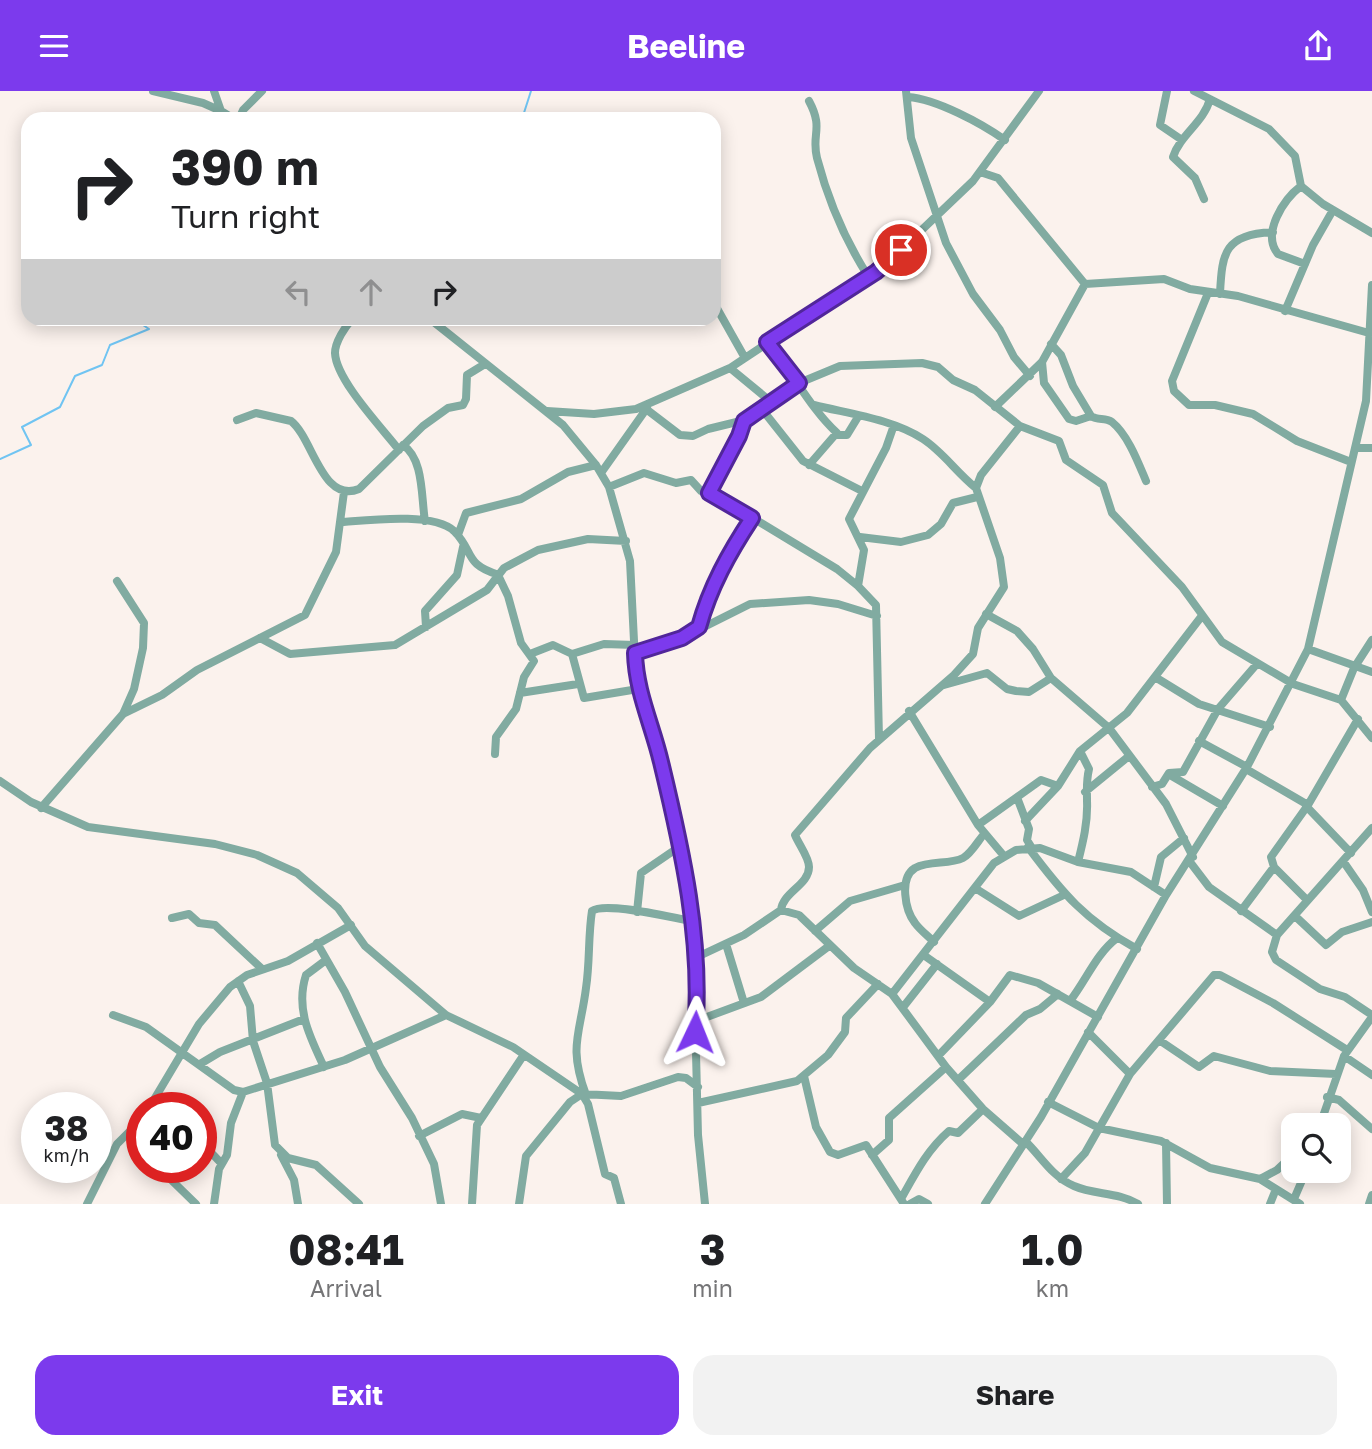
<!DOCTYPE html>
<style>
:root{--surface:#fff;--page:#f2f2f2;--text:#202124;--muted:#757577;--accent:#7c3aed}
body{margin:0;font-family:"Golos Text",sans-serif;background:var(--page);color:var(--text);height:100vh;display:flex;flex-direction:column;font-size:26px;white-space:nowrap}
*{box-sizing:border-box;margin:0}
p{font-size:23px;color:var(--muted)}
.icon{flex:none;width:38px;height:38px;fill:none;stroke:currentColor;stroke-width:2;stroke-linecap:round;stroke-linejoin:round}
.map{position:relative;height:1113px;overflow:hidden}
.drawer{display:flex;flex-direction:column;background:var(--surface);flex:1}
.drawer>*{flex:none}
.guide{position:absolute;left:21px;top:21px;width:700px;height:214px;border-radius:21px;box-shadow:0 4px 18px #0003;background:#fff;color:var(--text);overflow:hidden}
.controls{position:absolute;left:1281px;top:1022px;display:grid;gap:14px}
.controls a{display:grid;place-items:center;width:70px;height:70px;border-radius:14px;background:var(--surface);box-shadow:0 4px 18px #0003;font-size:35px}
.speed{position:absolute;left:21px;top:1001px;display:flex;gap:14px;font-size:35px;font-weight:700;text-align:center}
.speed>*{display:grid;place-content:center;width:91px;height:91px;border-radius:50%;background:var(--surface);box-shadow:0 4px 18px #0003;line-height:1}
.speed small{font-size:18px;font-weight:400}
.speed .limit{border:10px solid #d22;background:#fff;color:#111}
.pin{position:absolute;display:grid;place-items:center;width:60px;height:60px;color:#fff;margin:-30px;border:4px solid #fff;border-radius:50%;box-shadow:0 2px 7px #0007}
.me{position:absolute;width:77px;margin:-38px;rotate:2deg;stroke-linejoin:round;filter:drop-shadow(0 0 5px #0008)}
.turn{display:flex;align-items:center;gap:24px;height:147px;padding:0 35px;font-size:32px}
.turn .icon{width:91px;height:91px;stroke-width:2.5}
.turn b{display:block;font-size:49px;line-height:60px}
.lanes{display:flex;align-items:center;height:66px;padding:0 35px;background:#0003;justify-content:center;gap:35px;direction:ltr}
.lanes .off{opacity:.35}
.eta{display:flex;justify-content:space-evenly;align-items:center;height:119px;text-align:center}
.eta b{font-size:42px;font-weight:700;line-height:49px}
.cta{display:flex;gap:14px;margin-top:auto;padding:14px 35px}
.cta a{flex:1;height:80px;border-radius:21px;background:var(--accent);color:#fff;font-size:28px;font-weight:700;line-height:80px;text-align:center}
.cta a+a{background:var(--page);color:var(--text)}
header{display:flex;justify-content:space-between;align-items:center;height:91px;padding:0 35px;background:var(--accent);color:#fff;font-size:32px;font-weight:700}
.map>svg:first-child{display:block}
</style>
<header><svg class="icon" aria-label="menu" viewBox="0 0 24 24"><path d="M4 6h16M4 12h16M4 18h16"/></svg>Beeline<svg class="icon" aria-label="share" viewBox="0 0 24 24"><path d="M12 15V3M7 8l5-5 5 5M5 13v7h14v-7"/></svg></header>
<div class="map">
<svg width="1372" height="1113" viewBox="0 0 1372 1113">
<rect width="100%" height="100%" fill="#fbf2ed"/>
<g fill="none" stroke-linecap="round" stroke-linejoin="round">
<path stroke="#70c4f2" stroke-width="2" d="M 522,28 L 531,0
M 0,368 L 31,354 L 22,336 L 60,316 L 75,285 L 102,274 L 110,254 L 149,238 L 134,228"/>
<path stroke="#81aba1" stroke-width="8" d="M 153,0 L 203,12 L 221,20
M 214,0 L 221,20 L 234,28
M 906,0 L 911,47 L 946,152 L 973,203 L 1000,239 L 1014,266 L 1030,285
M 1167,0 L 1160,34 L 1182,49
M 1194,0 L 1269,38 L 1295,65 L 1301,95 L 1323,113 L 1372,142
M 908,6 C 936,8 981,32 1005,49
M 809,10 C 824,38 811,43 817,67 C 828,109 845,149 868,185
M 239,28 L 243,19 L 262,0
M 980,81 L 998,87 L 1085,193 L 1164,188 L 1190,198 L 1238,205 L 1369,242
M 1301,95 C 1284,108 1261,142 1278,163 L 1305,173
M 1204,108 L 1195,87 L 1173,66 C 1180,44 1204,31 1210,8
M 1208,202 L 1172,290 L 1174,300 L 1189,314 L 1215,314 L 1253,323 L 1297,350 L 1351,371
M 1220,203 C 1222,160 1225,144 1273,141
M 714,212 L 745,267
M 1285,220 L 1313,154 L 1333,119
M 352,228 C 345,236 335,251 335,262 C 336,289 382,337 399,359
M 430,228 L 563,334 L 596,374 L 609,396 L 630,470 L 636,590 L 661,672 L 693,837 L 698,1044 L 705,1113
M 767,251 C 792,280 809,316 837,342
M 1051,253 L 1061,264 L 1073,295 L 1091,325 C 1098,330 1105,326 1112,331 C 1128,344 1138,371 1146,390
M 1042,271 L 1044,292 L 1069,328 L 1076,330 L 1091,325
M 730,277 L 770,310
M 814,314 C 850,323 892,328 923,348 C 943,361 957,382 976,397
M 995,316 L 1042,271 L 1085,193
M 761,317 L 803,370 L 862,400
M 646,318 L 680,344 L 693,345 L 708,338 L 749,328 L 770,310 L 799,292 L 840,275 L 922,272 L 938,276 L 953,289 L 975,299 L 1020,335 L 1059,350 L 1066,369 L 1103,394 L 1112,422 L 1182,496 L 1222,551 L 1293,593 L 1341,609 L 1372,647
M 547,320 L 594,323 L 636,318 L 730,277 L 885,174 L 973,90 L 1039,0
M 237,329 L 256,322 L 291,330 C 313,347 322,413 359,398 L 423,335 L 448,317 L 463,314 L 466,308 L 467,284 L 485,273
M 403,354 C 424,368 421,406 425,430
M 1355,357 L 1372,357
M 809,374 L 835,344 L 847,344 L 858,326
M 601,382 L 647,317
M 609,396 L 644,382 L 676,392 L 691,389 L 701,400 L 715,404 L 837,478 L 858,495
M 709,402 L 739,345 L 744,330
M 342,431 C 369,429 434,421 454,440 C 475,461 463,473 499,484
M 458,444 L 466,422 L 521,408 L 568,381 L 596,374
M 860,446 L 901,451 L 928,444 L 941,433 L 953,412 L 977,406
M 986,523 L 1017,540 L 1033,558 L 1051,587 L 1109,637 L 1166,713 L 1193,766
M 426,536 L 425,520 L 457,484 L 463,456
M 699,536 C 710,496 729,462 752,427
M 260,547 L 290,563 L 395,554 L 487,499 L 504,477 L 538,459 L 588,448 L 626,450
M 1308,558 L 1372,581
M 635,562 L 682,547 L 750,513 L 809,509 L 838,513 L 877,525
M 530,563 L 553,554 L 572,563 L 604,553 L 635,554
M 572,563 L 584,607 L 638,598
M 1155,586 L 1199,613 L 1270,636
M 944,594 L 987,582 L 1007,598 L 1016,600 L 1029,601 L 1051,587
M 520,602 L 578,593
M 1341,609 L 1354,577 L 1372,549
M 909,620 L 978,734 L 1004,765
M 123,623 L 162,604 L 197,579 L 305,524 L 336,461 L 344,401
M 879,648 L 876,514 L 858,495 L 864,459 L 849,428 L 886,357 L 894,334
M 1199,650 L 1247,676
M 495,663 L 496,646 L 516,618 L 524,586 L 534,570 L 521,552 L 508,505 L 498,484
M 1246,678 L 1308,714
M 1170,684 L 1223,715
M 0,690 L 31,711 L 88,736 L 215,753 L 257,764 L 297,782 L 338,817 L 365,855 L 446,924 L 513,956 L 582,1003 L 621,1005 L 678,986 L 686,987 L 698,996
M 1152,696 L 1162,693 L 1169,682 L 1183,681 L 1218,618 L 1256,574
M 1085,701 L 1129,665
M 1018,709 L 1029,738 L 1027,749 L 1032,757
M 1306,715 L 1351,762
M 41,717 L 123,623 L 134,598 L 143,557 L 144,532 L 117,490
M 1025,730 L 1058,695 L 1080,660 L 1127,622 L 1201,526
M 978,734 L 1041,689 L 1058,695
M 1028,756 C 1063,803 1085,829 1137,858
M 1343,770 L 1363,799 L 1372,821
M 1078,771 C 1083,751 1088,731 1087,710 C 1087,697 1086,691 1089,678 L 1080,660
M 1190,771 L 1209,796 L 1277,844 L 1372,737
M 1154,796 L 1161,766 L 1184,747
M 975,797 L 1019,825 L 1064,804
M 1307,809 L 1274,776 L 1271,766 L 1308,714 L 1358,628
M 781,819 C 783,801 809,794 809,776 C 809,766 799,754 795,744 L 870,657 L 954,584 L 973,563 L 978,537 L 1004,496 L 1000,467 L 976,397 L 981,384 L 1020,335
M 1241,820 L 1274,776
M 637,821 L 641,782 L 679,756
M 1295,825 L 1326,854 L 1342,841 L 1372,831
M 172,827 L 189,823 L 199,832 L 215,834 L 262,878
M 815,840 L 850,810 L 905,794
M 1277,844 L 1272,861 L 1276,869 L 1320,898 L 1345,906 L 1372,924
M 934,851 C 928,845 920,839 915,832 C 905,819 899,787 915,777 C 930,769 949,774 963,767 C 971,763 978,750 984,743
M 317,852 L 345,901 L 380,976 L 412,1027 L 434,1073 L 441,1113
M 726,853 L 744,912
M 925,865 L 990,911
M 695,867 L 744,844 L 781,819 L 799,824 L 854,877 L 892,903 L 946,976 L 983,1018 L 1023,1053
M 238,890 L 250,915 L 253,950 L 267,992 L 275,1054 L 288,1067 L 316,1074 L 359,1113
M 892,903 L 994,772 L 1016,759 L 1040,757 L 1078,771 L 1131,781 L 1166,804
M 1070,910 C 1087,888 1096,863 1117,847
M 904,915 L 937,873
M 113,924 L 146,936 L 234,999 L 243,1001 L 345,969 L 446,924
M 696,930 L 761,906 L 829,855
M 1159,949 L 1199,976 L 1214,965 L 1270,980 L 1336,983
M 938,965 L 990,911 L 1010,884 L 1038,892 L 1098,926
M 1344,965 L 1372,984
M 200,973 L 220,961 L 304,928
M 324,976 C 310,946 295,918 306,884 L 326,869
M 1130,983 L 1214,884 L 1220,884 L 1273,912 L 1347,959
M 804,985 L 816,1036 L 830,1061 L 838,1064 L 866,1054 L 904,1113
M 958,989 L 1026,924 L 1040,918 L 1058,903
M 586,1004 C 568,955 580,944 586,897 C 590,871 588,845 592,820 C 605,810 673,827 692,830
M 156,1006 L 166,1017
M 1327,1006 L 1339,1009 L 1372,1038
M 1048,1011 L 1099,1037 L 1161,1050 L 1210,1077 L 1260,1088 L 1300,1113
M 698,1012 L 797,990 L 828,964 L 845,941 L 846,927 L 878,893
M 149,1017 L 199,933 L 230,896 L 247,884 L 288,870 L 351,834
M 142,1026 L 135,1035 L 133,1051 L 142,1063
M 1320,1034 L 1344,965 L 1372,926
M 419,1045 L 462,1023 L 481,1027
M 1025,1050 C 1041,1065 1052,1086 1074,1095 C 1094,1104 1118,1101 1138,1113
M 201,1051 L 221,1072
M 1166,1052 L 1167,1113
M 281,1064 L 294,1089 L 298,1113
M 872,1064 L 889,1049 L 889,1027 L 946,976
M 158,1076 L 196,1113
M 1061,1088 L 1085,1062 L 1130,983 L 1088,941
M 1260,1088 L 1277,1079 L 1293,1064
M 901,1108 C 915,1083 927,1059 949,1040 L 958,1042 L 983,1018
M 1294,1108 L 1306,1080
M 87,1113 L 117,1053 L 135,1035
M 214,1113 L 219,1078 L 227,1064 L 231,1032 L 243,1001
M 472,1113 L 477,1034 L 523,965
M 519,1113 L 526,1065 L 570,1011 L 582,1003 L 588,1013 L 605,1083 L 614,1087 L 621,1113
M 910,1113 L 919,1108 L 928,1113
M 985,1113 L 1041,1026 L 1166,804 L 1247,676 L 1308,558 L 1366,310 L 1372,194
M 1270,1113 L 1276,1098
M 1369,1113 L 1372,1104"/>
</g>
<g fill="none" stroke-linecap="round" stroke-linejoin="round">
<g stroke="#51269a" stroke-width="18">
<path id="route" d="M 695,941 C 703,851 682,758 661,671 C 652,633 636,601 635,562 L 682,547 L 699,536 C 710,496 729,462 752,427 L 709,402 L 739,345 L 744,330 L 799,292 L 767,251 L 876,181 L 901,159"/>
</g>
<use href="#route" stroke="#7c3aed" stroke-width="12"/>
</g>
</svg>
<div class="controls">
<a><svg class="icon" aria-label="search" viewBox="0 0 24 24"><circle cx="10" cy="10" r="6"/><path d="M15 15l6 6"/></svg></a>
</div>
<div class="speed"><div>38<small>km/h</small></div><div class="limit">40</div></div>
<div class="pin" style="left:901px;top:159px;background:#d93025"><svg class="icon" aria-label="arrive" viewBox="0 0 24 24"><path d="M6 21V4h12l-3 4 3 4H6"/></svg></div>
<svg class="me" style="left:695px;top:941px" viewBox="-20 -20 40 40"><path d="M0-17L14 15 0 8-14 15z" fill="#7c3aed" stroke="#fff" stroke-width="4"/></svg>
<div class="guide">
<div class="turn"><svg class="icon" aria-label="right" viewBox="0 0 24 24"><path d="M7 20v-9h11M14 6l5 5-5 5"/></svg><div><b>390 m</b>Turn right</div></div>
<div class="lanes"><svg class="icon off" aria-label="left" viewBox="0 0 24 24"><path d="M17 20v-9H6M10 6l-5 5 5 5"/></svg><svg class="icon off" aria-label="ahead" viewBox="0 0 24 24"><path d="M12 20V5M6 11l6-6 6 6"/></svg><svg class="icon" aria-label="right" viewBox="0 0 24 24"><path d="M7 20v-9h11M14 6l5 5-5 5"/></svg></div>
</div>
</div>
<section class="drawer">
<div class="eta">
<div><b>08:41</b><p>Arrival</p></div>
<div><b>3</b><p>min</p></div>
<div><b>1.0</b><p>km</p></div>
</div>
<div class="cta"><a>Exit</a><a>Share</a></div>
</section>
